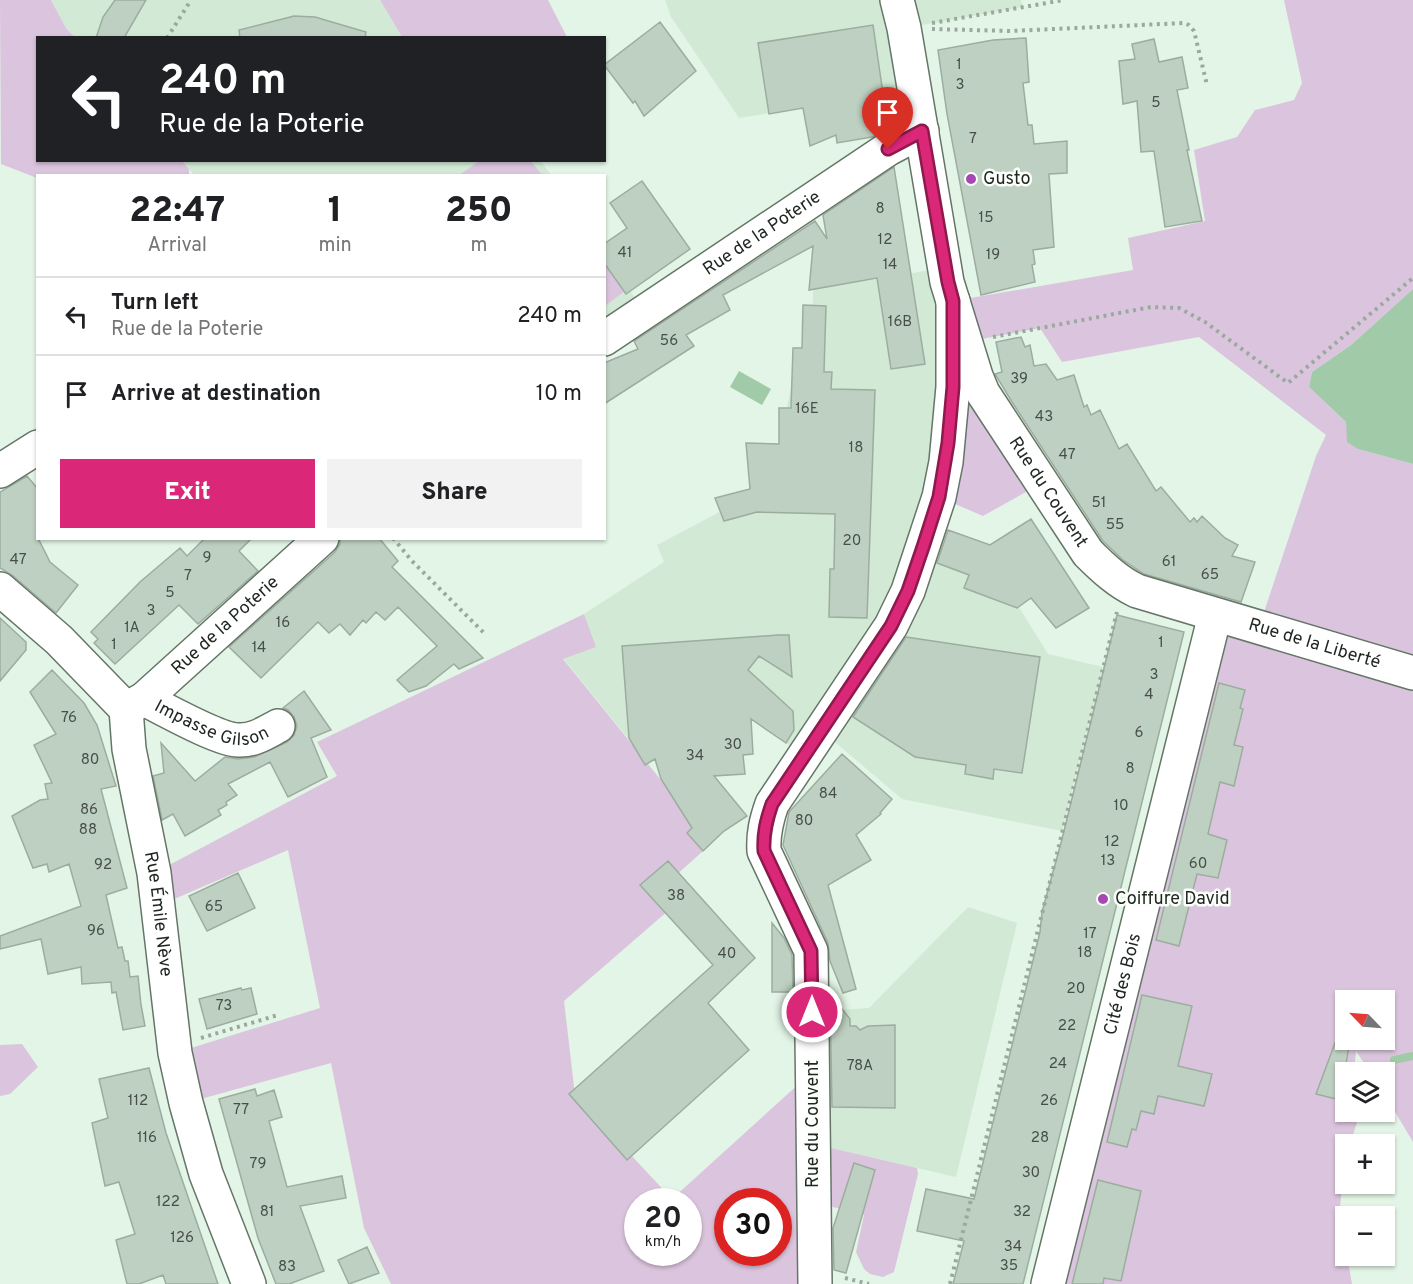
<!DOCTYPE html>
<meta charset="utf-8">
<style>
:root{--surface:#fff;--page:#f2f2f2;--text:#202124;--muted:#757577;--line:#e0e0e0;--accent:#db2777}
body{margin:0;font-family:Overpass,sans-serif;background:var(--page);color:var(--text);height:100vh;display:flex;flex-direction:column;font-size:22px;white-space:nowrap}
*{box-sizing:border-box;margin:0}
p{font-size:20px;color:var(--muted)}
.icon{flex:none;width:33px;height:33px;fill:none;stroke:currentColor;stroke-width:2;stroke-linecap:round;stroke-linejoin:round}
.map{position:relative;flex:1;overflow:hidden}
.panel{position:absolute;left:36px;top:174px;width:570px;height:366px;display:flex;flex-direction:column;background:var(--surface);border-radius:0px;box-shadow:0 2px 4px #0004}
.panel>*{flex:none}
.banner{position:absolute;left:36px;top:36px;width:570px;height:126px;border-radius:0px;box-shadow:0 2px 4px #0004;background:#202124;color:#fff;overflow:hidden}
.needle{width:39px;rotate:295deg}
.buttons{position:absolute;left:1335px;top:990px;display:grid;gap:12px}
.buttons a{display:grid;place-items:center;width:60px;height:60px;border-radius:0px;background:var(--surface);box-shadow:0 2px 4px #0004;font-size:30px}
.speed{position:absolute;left:624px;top:1188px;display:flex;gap:12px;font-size:30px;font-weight:700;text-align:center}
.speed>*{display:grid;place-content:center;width:78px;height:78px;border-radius:50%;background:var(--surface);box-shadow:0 2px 4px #0004;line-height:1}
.speed small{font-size:15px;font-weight:400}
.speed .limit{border:9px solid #d22;background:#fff;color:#111}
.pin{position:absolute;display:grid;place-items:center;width:51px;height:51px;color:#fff;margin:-62px -26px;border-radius:50% 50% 50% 0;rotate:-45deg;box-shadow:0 0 6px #0007}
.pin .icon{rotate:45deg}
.me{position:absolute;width:66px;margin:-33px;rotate:0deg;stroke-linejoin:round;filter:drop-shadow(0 0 4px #0008)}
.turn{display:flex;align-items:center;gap:21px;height:126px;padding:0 24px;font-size:27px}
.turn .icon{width:78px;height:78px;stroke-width:2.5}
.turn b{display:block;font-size:42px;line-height:51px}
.eta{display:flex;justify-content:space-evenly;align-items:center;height:102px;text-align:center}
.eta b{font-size:36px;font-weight:800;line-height:42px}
.button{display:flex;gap:12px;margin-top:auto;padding:12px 24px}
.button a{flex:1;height:69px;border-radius:0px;background:var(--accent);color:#fff;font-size:24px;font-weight:800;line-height:69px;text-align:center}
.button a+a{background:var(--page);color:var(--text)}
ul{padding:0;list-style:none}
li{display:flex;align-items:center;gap:18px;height:78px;padding:0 24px;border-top:2px solid var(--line)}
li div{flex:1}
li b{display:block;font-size:22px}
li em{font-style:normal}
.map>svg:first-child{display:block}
</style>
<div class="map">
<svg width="1413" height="1284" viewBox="0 0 1413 1284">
<rect width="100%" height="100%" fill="#e3f5e6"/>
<path fill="#d2ead5" d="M 51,0 L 380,0 L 402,37 L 75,37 L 66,28 Z
M 665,0 L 1021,0 L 1023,7 L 905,28 L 915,89 L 739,118 L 671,17 Z
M 540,160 L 551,175 L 195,176 L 182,161 Z
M 604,254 L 645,312 L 604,339 Z
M 945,267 L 947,282 L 921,554 L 973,574 L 1015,601 L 1048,654 L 1103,667 L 1062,831 L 902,799 L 822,731 L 804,756 L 757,722 L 757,716 L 675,721 L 631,742 L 563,658 L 595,647 L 584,614 L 664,562 L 657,545 L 725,509 L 756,489 L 750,443 L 779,443 L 795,370 L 795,347 L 812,347 L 813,288 L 886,278 Z
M 968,907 L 1017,923 L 956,1177 L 813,1144 L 812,1012 L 869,1008 Z"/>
<path fill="#dbc5de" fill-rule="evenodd" d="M 0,0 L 51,0 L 66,28 L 75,37 L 38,38 L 38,160 L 182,161 L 189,169 L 189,175 L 38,176 L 37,178 L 1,164 Z
M 380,0 L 548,0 L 567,37 L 402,37 Z
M 1284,0 L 1413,0 L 1413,289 L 1351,345 L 1312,372 L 1309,387 L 1346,422 L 1358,449 L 1413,464 L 1413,1142 L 1385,1095 L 1384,1072 L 1370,1072 L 1356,1051 L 1354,1072 L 1346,1072 L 1346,1112 L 1360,1112 L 1360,1113 L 1350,1144 L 1346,1144 L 1340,1207 L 1346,1256 L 1347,1256 L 1352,1284 L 1048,1284 L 1215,615 L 1259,627 L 1316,456 L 1326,435 L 1199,337 L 1062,362 L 1040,328 L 966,342 L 1042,483 L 983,516 L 939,497 L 953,301 L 1133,270 L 1128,238 L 1205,221 L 1194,150 L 1237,137 L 1255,110 L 1294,100 L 1302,83 ZM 1346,1000 L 1384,1000 L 1384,1040 L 1346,1040 Z
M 481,160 L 531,161 L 542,175 L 459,175 Z
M 604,262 L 625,291 L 605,306 L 604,306 Z
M 584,614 L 596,647 L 563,659 L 712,843 L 655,894 L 669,910 L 564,1001 L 575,1095 L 672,1199 L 813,1071 L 814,1144 L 917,1168 L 918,1174 L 894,1272 L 883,1277 L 870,1274 L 864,1269 L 856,1252 L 864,1215 L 814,1202 L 815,1284 L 391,1284 L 364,1228 L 331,1063 L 186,1103 L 175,1053 L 320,1008 L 288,850 L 158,906 L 154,873 L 337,776 L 317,742 ZM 638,1202 L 688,1202 L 688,1252 L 638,1252 ZM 728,1202 L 778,1202 L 778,1252 L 728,1252 Z
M 22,1044 L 38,1067 L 10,1094 L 0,1096 L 0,1045 Z"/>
<path fill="#a1caa8" d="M 1413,289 L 1413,464 L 1358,449 L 1347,442 L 1346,422 L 1309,387 L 1312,372 L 1351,345 Z
M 739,371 L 771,389 L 762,405 L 730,387 Z"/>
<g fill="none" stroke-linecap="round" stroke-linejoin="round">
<path stroke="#a1caa8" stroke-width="8" d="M 1394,1060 L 1413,1056"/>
</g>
<path fill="#bed0c1" stroke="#9cad9f" stroke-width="1.5" d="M 115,0 L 146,0 L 124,38 L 96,38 L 103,17 Z
M 294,16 L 315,17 L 366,32 L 365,38 L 240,38 L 239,30 Z
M 660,22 L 696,71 L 644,116 L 635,101 L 633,103 L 604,65 Z
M 873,25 L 888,128 L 872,137 L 837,143 L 836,135 L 810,146 L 803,108 L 769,114 L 758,43 Z
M 1026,38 L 1029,82 L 1023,83 L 1028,125 L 1032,125 L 1034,144 L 1067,141 L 1067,173 L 1049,174 L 1054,247 L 1033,250 L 1035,264 L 1032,265 L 1035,282 L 981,295 L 947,114 L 938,50 L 993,40 Z
M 1154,39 L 1159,62 L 1182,57 L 1188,88 L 1177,90 L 1189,150 L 1187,150 L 1202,221 L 1165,227 L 1154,151 L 1141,152 L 1137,101 L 1123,104 L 1119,61 L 1135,59 L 1132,44 Z
M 894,167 L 925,364 L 891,369 L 877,278 L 809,290 L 813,246 L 723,295 L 730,310 L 686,335 L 694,346 L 604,404 L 604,363 L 638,349 L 634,341 L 815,221 L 827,239 L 823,215 Z
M 642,181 L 690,249 L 626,294 L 604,263 L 604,244 L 627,228 L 610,203 Z
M 803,305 L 826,306 L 824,372 L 832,372 L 831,389 L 875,390 L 867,618 L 829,617 L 830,569 L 834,569 L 835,514 L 757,512 L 724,521 L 715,498 L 750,489 L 746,443 L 779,444 L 779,408 L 791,408 L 793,348 L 802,348 Z
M 1021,337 L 1025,347 L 1030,345 L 1034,366 L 1046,364 L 1057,380 L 1074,375 L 1084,407 L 1087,405 L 1091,415 L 1100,410 L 1119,449 L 1127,444 L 1156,491 L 1161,487 L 1190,522 L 1194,518 L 1197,522 L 1202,516 L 1225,538 L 1238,545 L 1232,556 L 1255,562 L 1241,602 L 1144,574 L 1123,560 L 1103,541 L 1012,402 L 995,374 L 1002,372 L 996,342 Z
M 27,476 L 38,489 L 38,538 L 50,562 L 78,585 L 56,613 L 12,575 L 0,568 L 0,492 Z
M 1031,519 L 1089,608 L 1056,628 L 1031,598 L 1017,608 L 964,588 L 969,575 L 937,563 L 948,530 L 990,545 Z
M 205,538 L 252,538 L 239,551 L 258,571 L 198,624 L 179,605 L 115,664 L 94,643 L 98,639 L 91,632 L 140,582 L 180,548 L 187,556 Z
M 340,538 L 379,538 L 398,561 L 392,567 L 483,658 L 459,669 L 454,664 L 426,686 L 409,692 L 397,680 L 437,646 L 398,607 L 385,620 L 376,612 L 366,623 L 363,620 L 350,635 L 340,624 L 329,633 L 318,622 L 261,678 L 229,647 L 335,552 L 340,544 Z
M 1117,615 L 1184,632 L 1023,1284 L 953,1284 L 964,1241 L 917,1231 L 926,1189 L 974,1199 L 1040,932 L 1042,912 L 1062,839 Z
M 0,618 L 26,642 L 26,650 L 0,681 Z
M 778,635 L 789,635 L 792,677 L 759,656 L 748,670 L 793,711 L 794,730 L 786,743 L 751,719 L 753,754 L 743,755 L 745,774 L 714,776 L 747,816 L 724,831 L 703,851 L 687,833 L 692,828 L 661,779 L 655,759 L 645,765 L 629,738 L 622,646 Z
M 906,637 L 1040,657 L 1022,773 L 994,769 L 993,779 L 965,774 L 966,765 L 915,757 L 853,717 Z
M 52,670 L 84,703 L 97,725 L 116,786 L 101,789 L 127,888 L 106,895 L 118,948 L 122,947 L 125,961 L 128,961 L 130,977 L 138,976 L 141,1005 L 145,1026 L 123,1030 L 116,992 L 112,993 L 111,982 L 82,984 L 81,967 L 48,974 L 41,939 L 0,949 L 0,936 L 81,906 L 69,864 L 49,872 L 47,864 L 33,868 L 12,816 L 40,800 L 48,799 L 45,784 L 52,783 L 34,745 L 56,734 L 30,692 Z
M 1219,683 L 1245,690 L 1240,708 L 1243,709 L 1234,745 L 1243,747 L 1234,786 L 1220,782 L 1208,834 L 1227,840 L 1218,878 L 1197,874 L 1179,946 L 1156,940 Z
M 304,691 L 331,730 L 311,738 L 327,777 L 288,797 L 270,762 L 228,784 L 237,795 L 226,802 L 227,805 L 218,810 L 221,815 L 185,836 L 173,814 L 162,820 L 153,776 L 164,773 L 161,743 L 195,781 L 225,757 L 238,759 L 254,757 L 287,742 L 294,735 L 297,726 L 294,717 L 288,710 L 283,708 Z
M 842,754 L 892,799 L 880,813 L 881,814 L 856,835 L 871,860 L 828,885 L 856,989 L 843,993 L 830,961 L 828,943 L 783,845 L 789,812 Z
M 668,861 L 755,958 L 708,1003 L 749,1050 L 627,1160 L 569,1094 L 713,965 L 640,885 Z
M 238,873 L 255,908 L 207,931 L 189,896 Z
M 772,923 L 784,938 L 792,955 L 793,992 L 772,992 Z
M 241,988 L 242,990 L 251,988 L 257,1014 L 207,1029 L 199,999 Z
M 830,994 L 850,1019 L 850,1026 L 856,1026 L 860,1030 L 868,1026 L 895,1025 L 895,1108 L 832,1107 Z
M 1142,995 L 1192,1006 L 1178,1066 L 1212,1074 L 1204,1106 L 1158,1096 L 1154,1114 L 1141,1111 L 1136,1130 L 1132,1129 L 1127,1147 L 1107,1142 Z
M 1344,1019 L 1346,1019 L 1346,1040 L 1350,1040 L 1340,1100 L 1316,1094 Z
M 149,1068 L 166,1133 L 218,1284 L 166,1284 L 163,1275 L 139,1284 L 127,1284 L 116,1240 L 135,1234 L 119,1182 L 105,1186 L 92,1123 L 108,1118 L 99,1079 Z
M 255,1089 L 257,1096 L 274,1090 L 282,1117 L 269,1121 L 287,1187 L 342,1176 L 346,1198 L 300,1206 L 324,1271 L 289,1284 L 276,1284 L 258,1238 L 219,1099 Z
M 854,1163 L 875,1170 L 846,1273 L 834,1270 L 833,1228 Z
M 1098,1180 L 1141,1191 L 1121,1281 L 1104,1278 L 1103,1284 L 1072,1284 Z
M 367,1247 L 379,1273 L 349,1284 L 338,1260 Z"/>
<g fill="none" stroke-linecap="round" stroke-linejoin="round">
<g stroke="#657567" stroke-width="36">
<g id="minor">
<path id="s1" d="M 897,0 L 904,28 L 947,282 L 976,376 L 983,393 L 1088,553 C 1103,568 1118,582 1137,591 L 1413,673"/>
<path id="s2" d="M 604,339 L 888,149 L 922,131"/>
<path d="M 0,471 L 38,447"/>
<path id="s3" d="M 0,589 L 59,640 L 126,709 L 129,749 L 154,873 L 175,1053 L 186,1103 L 206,1174 L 249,1284"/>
<path id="s4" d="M 144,699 C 164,709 219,740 238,740 C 253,741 265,733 278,726"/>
<path id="s5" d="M 126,709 L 144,699 L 322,538"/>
<path d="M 815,1284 L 811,951 L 764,851 C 763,834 766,821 772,804 L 891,626 L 908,591 L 939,497 L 946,462 L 953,387 L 953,301"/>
<path id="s6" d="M 1048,1284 L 1215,615"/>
</g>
</g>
<path stroke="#9ba99d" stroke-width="4" stroke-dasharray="3 4.5" stroke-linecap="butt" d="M 932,23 L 1064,0
M 932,29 L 1011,31 L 1184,23 L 1189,25 L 1194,31 L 1207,85
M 167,38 L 191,0
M 993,337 L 1151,307 L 1179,308 L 1205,322 L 1288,383 L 1413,278
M 393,538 L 412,561 L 484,633
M 201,1038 L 278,1015
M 845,1278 L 869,1284
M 950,1284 L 1117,612"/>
<use href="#minor" stroke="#fff" stroke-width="33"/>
</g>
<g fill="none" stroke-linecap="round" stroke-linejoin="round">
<g stroke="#8e194d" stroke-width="15">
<path id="route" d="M 812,1012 L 811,951 L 764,851 C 763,834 766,821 772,804 L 891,626 L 908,591 L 924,544 L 939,497 L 948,443 L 953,387 L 953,301 L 948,282 L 922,131 L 888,149"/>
</g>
<use href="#route" stroke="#db2777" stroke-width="10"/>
</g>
<g fill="#a548b1" stroke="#fbfefb" stroke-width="2">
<circle cx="971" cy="179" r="6"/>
<circle cx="1103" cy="899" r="6"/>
</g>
<g text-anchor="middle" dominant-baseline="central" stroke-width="5" stroke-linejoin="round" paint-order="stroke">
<g font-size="15" fill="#475048">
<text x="959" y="65">1</text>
<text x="960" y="85">3</text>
<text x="1156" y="103">5</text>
<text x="973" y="139">7</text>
<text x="880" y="209">8</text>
<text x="986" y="218">15</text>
<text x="885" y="240">12</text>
<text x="625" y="253">41</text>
<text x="993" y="255">19</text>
<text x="890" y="265">14</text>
<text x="900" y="322">16B</text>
<text x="669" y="341">56</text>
<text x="1019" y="379">39</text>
<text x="807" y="409">16E</text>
<text x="1044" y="417">43</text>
<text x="856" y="448">18</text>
<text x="1067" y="455">47</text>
<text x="1099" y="503">51</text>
<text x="1115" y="525">55</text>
<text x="852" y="541">20</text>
<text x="207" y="558">9</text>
<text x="18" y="560">47</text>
<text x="1169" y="562">61</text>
<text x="1210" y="575">65</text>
<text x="188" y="576">7</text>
<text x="170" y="593">5</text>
<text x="151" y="611">3</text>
<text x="283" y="623">16</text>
<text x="132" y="628">1A</text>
<text x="1161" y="643">1</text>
<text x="114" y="645">1</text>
<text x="259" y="648">14</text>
<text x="1154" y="675">3</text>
<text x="1149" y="695">4</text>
<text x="69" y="718">76</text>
<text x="1139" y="733">6</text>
<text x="733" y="745">30</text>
<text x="695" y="756">34</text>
<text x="90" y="760">80</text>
<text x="1130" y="769">8</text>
<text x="828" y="794">84</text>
<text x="1121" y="806">10</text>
<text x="89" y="810">86</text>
<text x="804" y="821">80</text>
<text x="88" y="830">88</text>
<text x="1112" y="842">12</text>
<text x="1108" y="861">13</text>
<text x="1198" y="864">60</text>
<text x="103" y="865">92</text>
<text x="676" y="896">38</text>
<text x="214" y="907">65</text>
<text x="96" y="931">96</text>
<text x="1090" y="934">17</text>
<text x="1085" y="953">18</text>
<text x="727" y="954">40</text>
<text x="1076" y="989">20</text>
<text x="224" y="1006">73</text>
<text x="1067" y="1026">22</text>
<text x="1058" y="1064">24</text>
<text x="860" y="1066">78A</text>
<text x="138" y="1101">112</text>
<text x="1049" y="1101">26</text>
<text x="241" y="1110">77</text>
<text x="147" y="1138">116</text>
<text x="1040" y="1138">28</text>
<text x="258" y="1164">79</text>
<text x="1031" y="1173">30</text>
<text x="168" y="1202">122</text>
<text x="267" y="1212">81</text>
<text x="1022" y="1212">32</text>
<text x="182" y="1238">126</text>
<text x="1013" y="1247">34</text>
<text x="1009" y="1266">35</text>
<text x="287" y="1267">83</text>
</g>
<g font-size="18" fill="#1f2620" stroke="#fbfefb" text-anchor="start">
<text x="983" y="179">Gusto</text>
<text x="1115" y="899">Coiffure David</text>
</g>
<g font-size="18" fill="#1f2620" stroke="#fbfefb">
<text stroke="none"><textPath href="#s2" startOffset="190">Rue de la Poterie</textPath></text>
<text stroke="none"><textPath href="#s1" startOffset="522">Rue du Couvent</textPath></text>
<text stroke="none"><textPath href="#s5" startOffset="130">Rue de la Poterie</textPath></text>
<text stroke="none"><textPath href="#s1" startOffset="842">Rue de la Liberté</textPath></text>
<text stroke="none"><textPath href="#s4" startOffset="74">Impasse Gilson</textPath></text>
<text stroke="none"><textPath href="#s3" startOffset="382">Rue Émile Nève</textPath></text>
<text stroke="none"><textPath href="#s6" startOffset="309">Cité des Bois</textPath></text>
<text transform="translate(813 1124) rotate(-90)">Rue du Couvent</text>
</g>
</g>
</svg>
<div class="buttons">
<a><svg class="needle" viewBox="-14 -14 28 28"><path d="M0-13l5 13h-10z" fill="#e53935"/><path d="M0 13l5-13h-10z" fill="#757577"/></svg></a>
<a><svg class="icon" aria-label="layers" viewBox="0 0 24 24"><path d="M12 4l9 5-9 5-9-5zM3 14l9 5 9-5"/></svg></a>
<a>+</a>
<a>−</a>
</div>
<div class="speed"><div>20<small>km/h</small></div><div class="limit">30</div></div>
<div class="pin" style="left:888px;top:149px;background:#d93025"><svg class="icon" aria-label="arrive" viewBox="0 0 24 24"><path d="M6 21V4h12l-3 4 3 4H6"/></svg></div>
<svg class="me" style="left:812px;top:1012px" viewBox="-20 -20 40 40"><circle r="17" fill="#db2777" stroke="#fff" stroke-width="3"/><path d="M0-11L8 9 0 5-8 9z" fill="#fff"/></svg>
<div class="banner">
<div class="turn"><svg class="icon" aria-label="left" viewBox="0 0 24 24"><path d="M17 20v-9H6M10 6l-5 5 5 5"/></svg><div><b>240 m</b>Rue de la Poterie</div></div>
</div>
<section class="panel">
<div class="eta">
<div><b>22:47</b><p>Arrival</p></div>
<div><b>1</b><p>min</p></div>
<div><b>250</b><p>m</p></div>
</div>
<ul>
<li><svg class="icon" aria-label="left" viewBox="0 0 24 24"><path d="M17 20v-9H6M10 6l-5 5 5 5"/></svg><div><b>Turn left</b><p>Rue de la Poterie</p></div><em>240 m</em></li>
<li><svg class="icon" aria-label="arrive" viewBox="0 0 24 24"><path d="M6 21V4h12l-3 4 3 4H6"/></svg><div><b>Arrive at destination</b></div><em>10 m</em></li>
</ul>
<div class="button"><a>Exit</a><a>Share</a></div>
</section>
</div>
